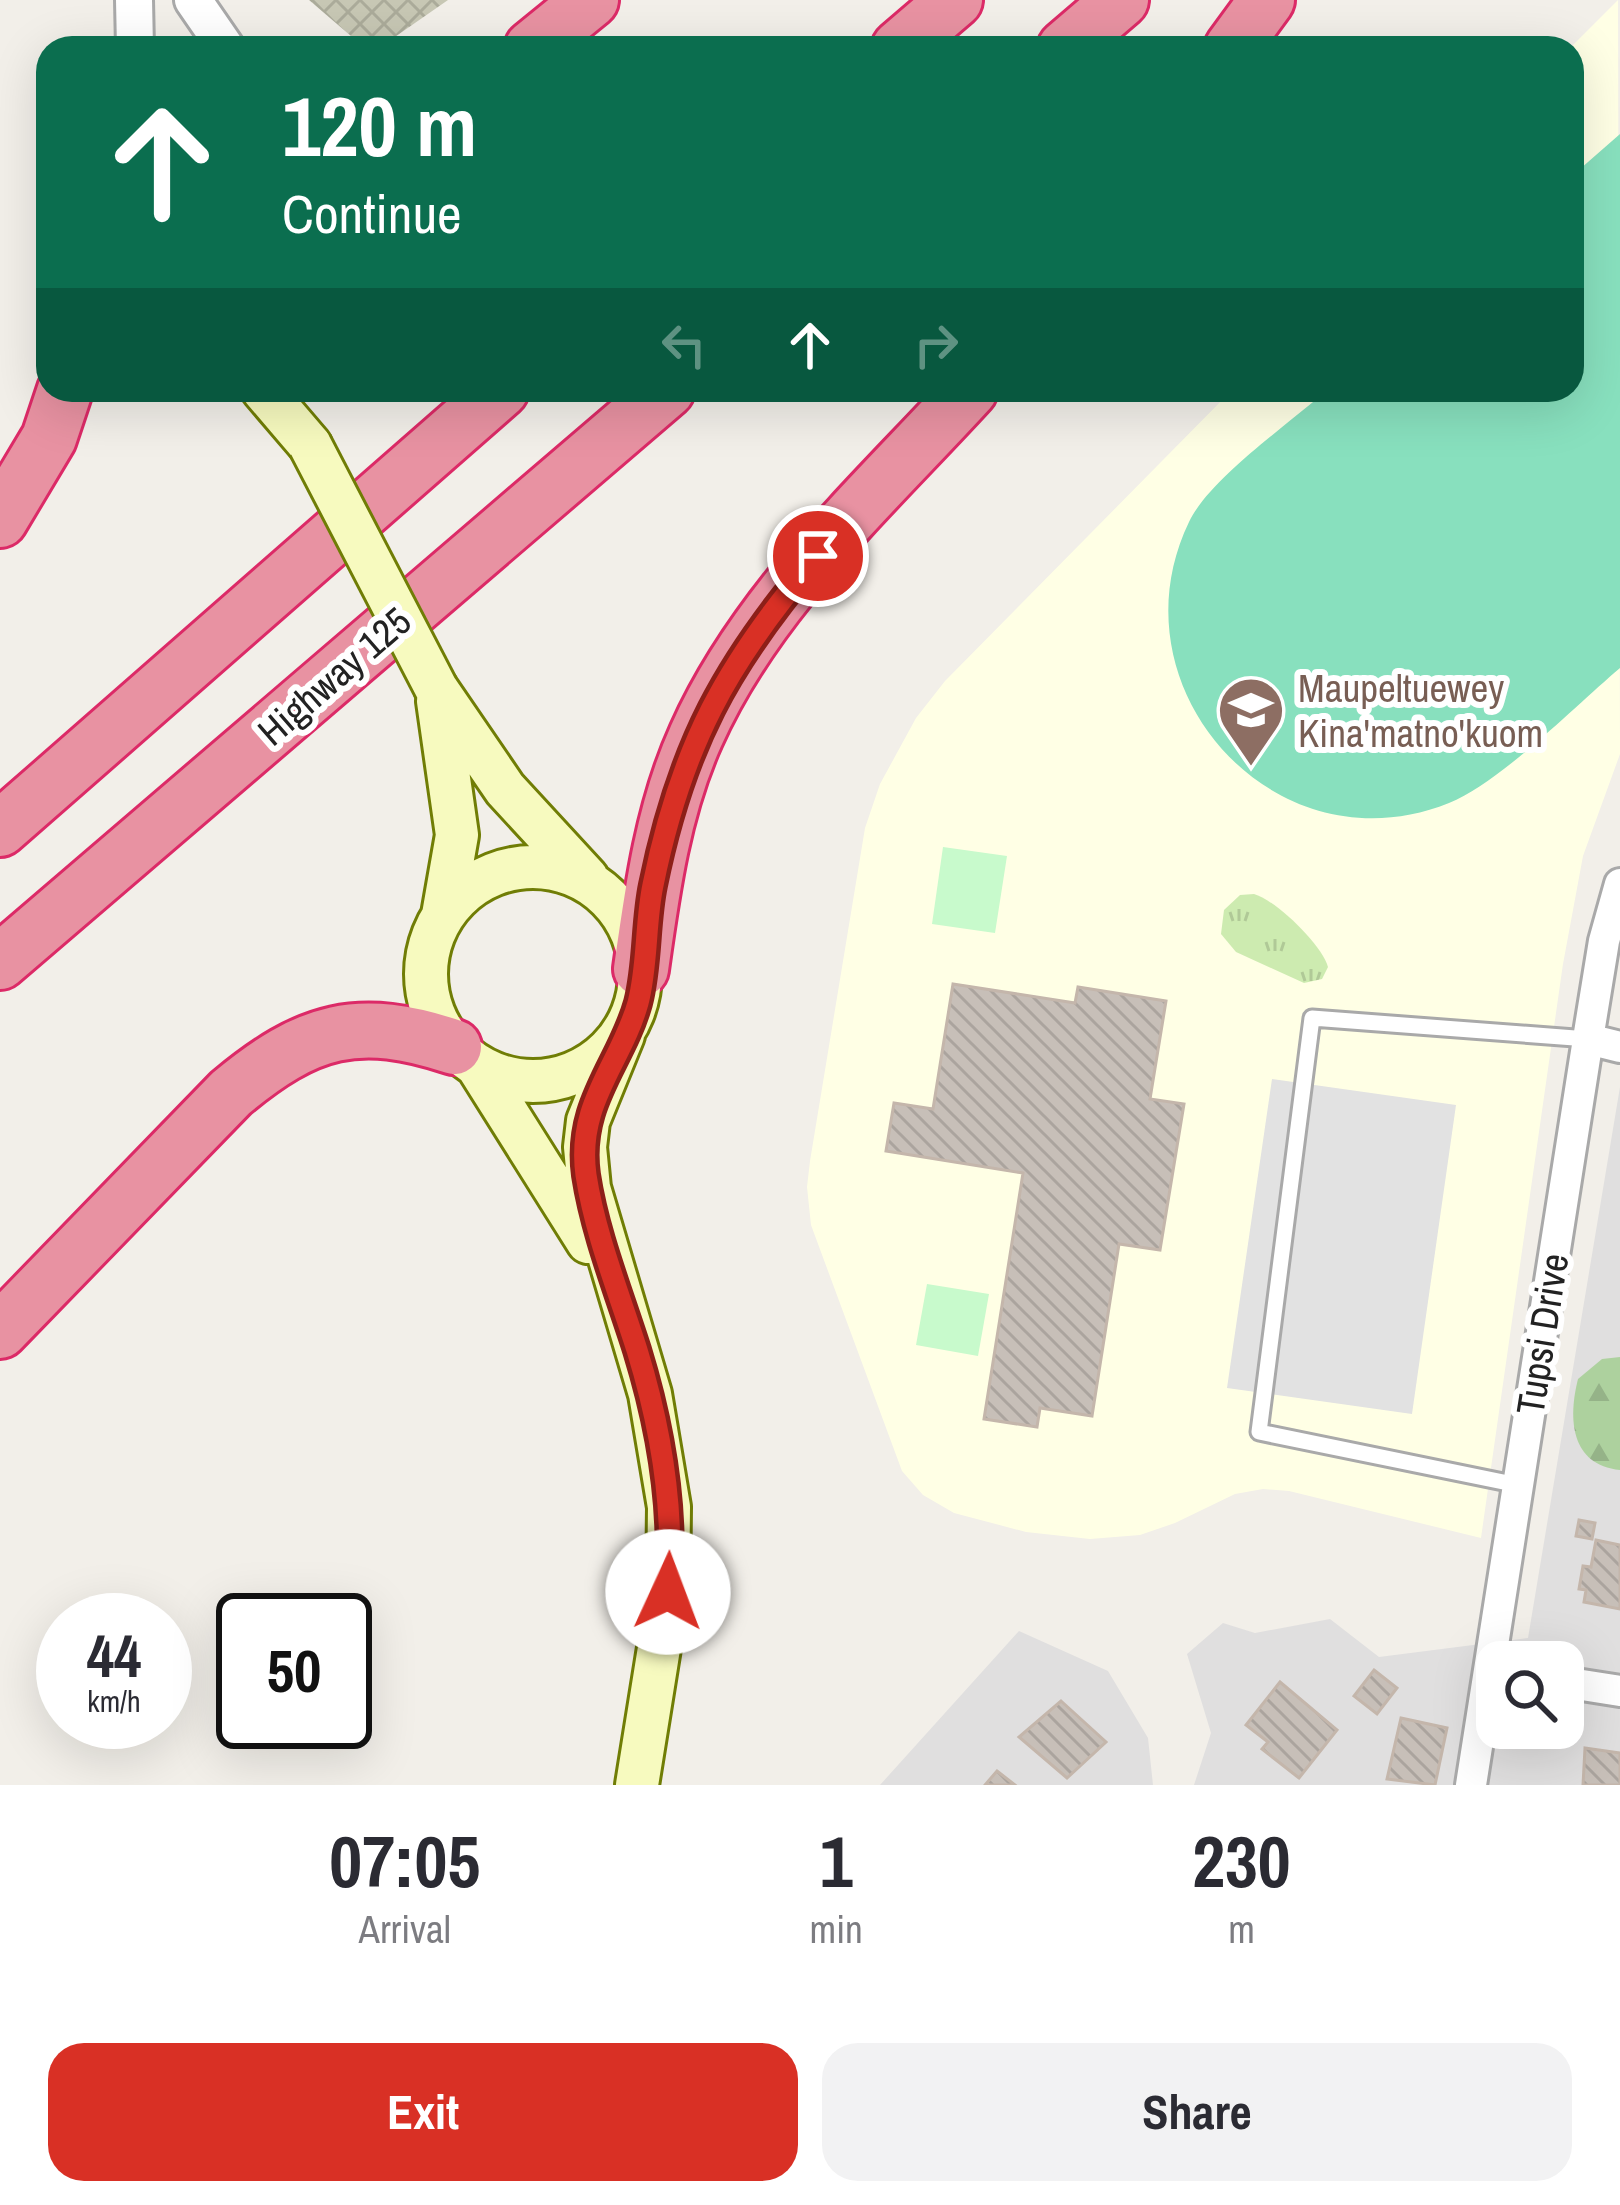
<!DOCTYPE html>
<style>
:root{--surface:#fff;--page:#f2f2f3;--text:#2b2b33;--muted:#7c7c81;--accent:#d93025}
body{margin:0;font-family:"Archivo Narrow",sans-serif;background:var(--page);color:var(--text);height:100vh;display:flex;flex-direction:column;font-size:45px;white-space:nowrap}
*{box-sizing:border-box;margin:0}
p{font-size:39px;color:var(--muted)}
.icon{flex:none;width:66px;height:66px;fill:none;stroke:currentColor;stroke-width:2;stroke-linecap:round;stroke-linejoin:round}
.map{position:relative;height:1785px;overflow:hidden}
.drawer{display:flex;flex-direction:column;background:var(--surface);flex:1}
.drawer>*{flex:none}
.hud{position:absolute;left:36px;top:36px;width:1548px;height:366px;border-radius:36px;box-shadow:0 12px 48px #0002;background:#0b6e4f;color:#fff;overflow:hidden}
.controls{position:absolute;left:1476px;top:1641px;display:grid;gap:24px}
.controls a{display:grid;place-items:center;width:108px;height:108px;border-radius:24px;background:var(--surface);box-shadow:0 12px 48px #0002;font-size:60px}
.speed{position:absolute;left:36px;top:1593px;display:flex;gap:24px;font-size:60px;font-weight:700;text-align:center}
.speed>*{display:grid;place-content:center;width:156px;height:156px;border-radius:50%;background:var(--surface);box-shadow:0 12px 48px #0002;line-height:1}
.speed small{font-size:30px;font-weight:400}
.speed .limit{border:6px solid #111;border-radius:18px;background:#fff;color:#111}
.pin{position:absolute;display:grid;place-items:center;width:102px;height:102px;color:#fff;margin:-51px;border:6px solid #fff;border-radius:50%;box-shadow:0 3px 12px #0007}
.me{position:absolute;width:132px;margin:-66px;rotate:2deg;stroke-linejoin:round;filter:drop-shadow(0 0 9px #0008)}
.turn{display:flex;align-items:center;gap:42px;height:252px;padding:0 48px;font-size:54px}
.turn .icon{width:156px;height:156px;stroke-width:2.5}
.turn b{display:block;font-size:84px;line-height:102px}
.lanes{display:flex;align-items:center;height:114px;padding:0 48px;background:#0003;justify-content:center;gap:60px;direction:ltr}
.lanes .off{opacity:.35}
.eta{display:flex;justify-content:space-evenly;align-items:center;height:204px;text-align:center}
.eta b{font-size:72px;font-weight:700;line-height:84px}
.primary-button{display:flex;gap:24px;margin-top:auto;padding:24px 48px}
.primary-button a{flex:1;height:138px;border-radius:36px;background:var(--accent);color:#fff;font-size:48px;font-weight:700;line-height:138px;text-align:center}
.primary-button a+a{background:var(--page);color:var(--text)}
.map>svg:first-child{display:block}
</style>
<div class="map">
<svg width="1620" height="1785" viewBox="0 0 1620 1785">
<defs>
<pattern id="construction-cross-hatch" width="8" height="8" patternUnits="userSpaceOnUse" patternTransform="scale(3)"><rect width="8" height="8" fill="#c7c7b4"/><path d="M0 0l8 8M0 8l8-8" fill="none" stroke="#abab9a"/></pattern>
<pattern id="grass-tufts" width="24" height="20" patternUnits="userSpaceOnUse" patternTransform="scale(3)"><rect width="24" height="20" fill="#cdebb0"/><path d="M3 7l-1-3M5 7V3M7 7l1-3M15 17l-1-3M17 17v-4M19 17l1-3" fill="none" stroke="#b0c997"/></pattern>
<pattern id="forest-firs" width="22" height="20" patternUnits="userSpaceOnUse" patternTransform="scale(3)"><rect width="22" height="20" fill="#add19e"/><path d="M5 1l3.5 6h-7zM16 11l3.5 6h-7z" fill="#95b388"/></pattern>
<pattern id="building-back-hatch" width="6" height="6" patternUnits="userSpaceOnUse" patternTransform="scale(3)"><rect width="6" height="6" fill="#c7bfb8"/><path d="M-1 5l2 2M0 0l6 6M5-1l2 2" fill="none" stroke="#aba49e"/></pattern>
</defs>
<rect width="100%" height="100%" fill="#f2efe9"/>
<path fill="#e0dfdf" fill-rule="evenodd" d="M 1620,1087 L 1620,1785 L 1194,1785 L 1211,1733 L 1187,1654 L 1223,1623 L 1255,1633 L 1330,1619 L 1379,1657 L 1528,1638 ZM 1497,1662 L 1563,1662 L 1563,1728 L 1497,1728 Z
M 1019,1631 L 1108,1671 L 1148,1738 L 1153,1785 L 880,1785 Z"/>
<path fill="#ffffe5" d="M 1618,0 L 1620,754 L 1583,856 L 1563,964 L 1481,1538 L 1289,1491 L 1263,1489 L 1235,1494 L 1175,1523 L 1140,1535 L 1090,1539 L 1026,1532 L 954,1513 L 923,1495 L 902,1471 L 811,1225 L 807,1187 L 810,1161 L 865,828 L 880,784 L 916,718 L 945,681 L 1232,390 L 1572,390 L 1570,48 Z"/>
<path fill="url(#construction-cross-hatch)" d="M 309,0 L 448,0 L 379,48 L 365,48 Z"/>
<path fill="url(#grass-tufts)" d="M 1254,894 C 1276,900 1322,945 1328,967 L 1322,979 L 1304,983 L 1236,952 L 1221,934 L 1224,910 L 1240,895 Z"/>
<path fill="url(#forest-firs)" d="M 1620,1357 L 1620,1470 C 1570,1465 1568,1418 1578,1379 L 1602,1359 Z"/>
<path fill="#c8facc" d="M 943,847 L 1007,856 L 995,933 L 932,924 Z
M 927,1284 L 989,1294 L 978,1356 L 916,1345 Z"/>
<path fill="#88e0be" d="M 1620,134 L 1620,668 C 1574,707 1502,781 1449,803 C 1275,873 1109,688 1189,522 C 1210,478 1289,424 1327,390 L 1572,390 L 1572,176 Z"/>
<path fill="#e2e2e2" d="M 1272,1079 L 1456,1105 L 1412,1414 L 1227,1388 Z"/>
<path fill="url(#building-back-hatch)" stroke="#c4b6ab" stroke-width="3" d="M 953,984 L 1075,1003 L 1078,987 L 1166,1001 L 1150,1099 L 1184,1104 L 1160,1250 L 1119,1244 L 1092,1416 L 1040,1408 L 1037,1427 L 984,1419 L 1023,1173 L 886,1151 L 894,1103 L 933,1109 Z
M 1579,1520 L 1595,1523 L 1592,1539 L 1576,1536 Z
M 1596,1540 L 1620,1545 L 1620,1609 L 1584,1602 L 1586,1590 L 1579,1589 L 1583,1566 L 1591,1567 Z
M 1374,1670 L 1397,1688 L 1377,1714 L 1354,1696 Z
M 1280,1682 L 1337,1730 L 1299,1778 L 1262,1749 L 1268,1742 L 1246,1725 Z
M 1061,1701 L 1106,1742 L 1067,1778 L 1019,1737 Z
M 1401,1718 L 1447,1728 L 1435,1785 L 1387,1779 Z
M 1585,1748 L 1620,1753 L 1620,1785 L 1583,1785 Z
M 997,1771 L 1015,1785 L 985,1785 Z"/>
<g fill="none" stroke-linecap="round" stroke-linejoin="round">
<g stroke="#a9a9a9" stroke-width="21">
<path id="service" d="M 1518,1485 L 1259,1432 L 1312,1018 L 1588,1039"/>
</g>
<g stroke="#a9a9a9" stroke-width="36">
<path id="minor" d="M 1588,1039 L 1620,1047
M 1563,1682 L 1620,1691
M 1471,1785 L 1588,1039 L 1604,941 L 1620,884"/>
</g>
<g stroke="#a9a9a9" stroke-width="42">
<path id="tertiary" d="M 134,0 L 135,48
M 193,0 L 226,48"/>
</g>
<g stroke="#707d05" stroke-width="48">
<path id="secondary" d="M 263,390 L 310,445
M 436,688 L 505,789 L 587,878
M 438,701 L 457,835 L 443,915
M426 974a107 107 0 1 1 214 0a107 107 0 1 1-214 0Z
M 623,1035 L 588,1121 L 585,1147 L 589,1188 L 650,1394 L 669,1507 L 668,1592 L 637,1785
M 478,1067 L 588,1242"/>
</g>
<g stroke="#dc2a67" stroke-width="60">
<path id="motorway" d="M 532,48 L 591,0
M 899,48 L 955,0
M 1065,48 L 1121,0
M 1232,48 L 1267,0
M 0,520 L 49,438 L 65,390
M 0,829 L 501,390
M 0,962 L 667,390
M 641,969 C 652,890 663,809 696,736 C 756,601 872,497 970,390
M 0,1331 L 231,1093 C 308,1029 358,1015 454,1047"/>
</g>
<use href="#service" stroke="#fff" stroke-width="15"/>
<use href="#minor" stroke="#fff" stroke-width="30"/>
<use href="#tertiary" stroke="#fff" stroke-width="36"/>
<use href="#secondary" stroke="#f7fabf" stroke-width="42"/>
<use href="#motorway" stroke="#e892a2" stroke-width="54"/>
<g stroke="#707d05" stroke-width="48" stroke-linecap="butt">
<path id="secondary-bridge" d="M 310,445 L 436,688"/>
</g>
<use href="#secondary-bridge" stroke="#f7fabf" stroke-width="42"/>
</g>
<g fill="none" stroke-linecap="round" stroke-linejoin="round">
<g stroke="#8d1f18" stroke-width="30">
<path id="route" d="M 668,1592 C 675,1510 661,1428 637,1350 C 619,1293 595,1234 586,1175 C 576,1103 621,1064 638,1003 C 648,965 645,923 653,885 C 681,747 726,663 818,556"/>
</g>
<use href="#route" stroke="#d93025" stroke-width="21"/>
</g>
<defs>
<g id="school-pin" transform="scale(3.45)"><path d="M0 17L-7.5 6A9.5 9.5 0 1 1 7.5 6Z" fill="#8d6e63" stroke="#fff"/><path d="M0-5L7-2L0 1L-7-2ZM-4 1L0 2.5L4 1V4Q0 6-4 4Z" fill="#fff"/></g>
</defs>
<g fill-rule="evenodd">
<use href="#school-pin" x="1251" y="710"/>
</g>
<g text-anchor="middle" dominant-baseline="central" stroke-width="12" stroke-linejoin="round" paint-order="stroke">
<g font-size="39" fill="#222" stroke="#fff">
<text transform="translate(334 676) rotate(-41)">Highway 125</text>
<text transform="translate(1542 1334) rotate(-81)">Tupsi Drive</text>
</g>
<g font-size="39" fill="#785e54" stroke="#fff" text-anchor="start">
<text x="1298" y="688">Maupeltuewey<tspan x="1298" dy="45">Kina'matno'kuom</tspan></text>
</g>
</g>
</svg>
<div class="controls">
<a><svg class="icon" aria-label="search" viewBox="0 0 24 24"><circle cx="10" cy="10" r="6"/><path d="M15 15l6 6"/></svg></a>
</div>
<div class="speed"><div>44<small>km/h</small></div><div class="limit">50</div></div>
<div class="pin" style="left:818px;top:556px;background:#d93025"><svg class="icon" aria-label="arrive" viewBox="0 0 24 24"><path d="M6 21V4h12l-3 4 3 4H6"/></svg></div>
<svg class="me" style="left:668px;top:1592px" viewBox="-20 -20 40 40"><circle r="19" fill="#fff"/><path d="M0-13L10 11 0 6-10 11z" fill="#d93025"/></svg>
<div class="hud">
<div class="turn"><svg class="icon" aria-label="ahead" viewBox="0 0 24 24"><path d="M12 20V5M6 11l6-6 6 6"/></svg><div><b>120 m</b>Continue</div></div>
<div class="lanes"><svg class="icon off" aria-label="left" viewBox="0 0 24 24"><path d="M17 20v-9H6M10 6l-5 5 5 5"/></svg><svg class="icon" aria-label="ahead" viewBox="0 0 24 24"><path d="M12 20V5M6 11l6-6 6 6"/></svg><svg class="icon off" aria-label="right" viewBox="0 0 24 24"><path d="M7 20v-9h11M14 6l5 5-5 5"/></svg></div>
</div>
</div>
<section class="drawer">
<div class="eta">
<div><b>07:05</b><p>Arrival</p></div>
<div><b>1</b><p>min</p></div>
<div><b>230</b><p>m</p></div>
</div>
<div class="primary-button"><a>Exit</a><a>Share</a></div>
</section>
